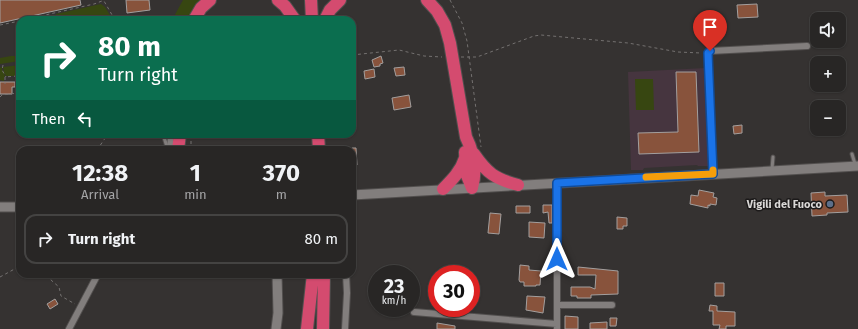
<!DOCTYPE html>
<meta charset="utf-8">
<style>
:root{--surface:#282625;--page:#302e2d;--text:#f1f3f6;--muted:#a5a5a7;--line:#444342}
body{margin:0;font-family:"Fira Sans",sans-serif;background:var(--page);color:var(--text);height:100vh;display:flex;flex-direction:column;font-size:15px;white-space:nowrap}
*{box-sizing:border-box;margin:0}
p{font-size:13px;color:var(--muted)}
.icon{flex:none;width:22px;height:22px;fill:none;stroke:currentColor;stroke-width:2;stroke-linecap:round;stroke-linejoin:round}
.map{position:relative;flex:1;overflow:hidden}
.panel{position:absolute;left:16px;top:146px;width:340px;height:132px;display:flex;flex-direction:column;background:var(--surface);border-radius:12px;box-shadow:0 1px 3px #0004,0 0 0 1px var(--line)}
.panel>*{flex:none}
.hud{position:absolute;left:16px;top:16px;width:340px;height:122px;border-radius:12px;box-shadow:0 1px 3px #0004,0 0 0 1px var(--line);background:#0b6e4f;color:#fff;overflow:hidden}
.controls{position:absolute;left:810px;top:12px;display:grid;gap:8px}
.controls a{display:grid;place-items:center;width:36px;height:36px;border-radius:8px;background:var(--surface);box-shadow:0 1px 3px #0004,0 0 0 1px var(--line);font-size:20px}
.speed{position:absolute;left:368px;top:265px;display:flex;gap:8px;font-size:20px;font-weight:700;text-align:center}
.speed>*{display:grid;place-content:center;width:52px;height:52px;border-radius:50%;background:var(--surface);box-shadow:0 1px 3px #0004,0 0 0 1px var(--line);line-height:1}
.speed small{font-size:10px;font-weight:400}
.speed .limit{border:6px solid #d22;background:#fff;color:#111}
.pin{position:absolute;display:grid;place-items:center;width:34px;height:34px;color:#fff;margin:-41px -17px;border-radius:50% 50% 50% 0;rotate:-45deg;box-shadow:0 0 4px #0007}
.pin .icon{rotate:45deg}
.me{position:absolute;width:44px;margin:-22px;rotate:0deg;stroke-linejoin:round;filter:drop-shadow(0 0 3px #0008)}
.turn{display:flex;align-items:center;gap:14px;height:84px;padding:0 16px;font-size:18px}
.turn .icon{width:52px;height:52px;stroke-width:2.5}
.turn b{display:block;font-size:28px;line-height:34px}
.then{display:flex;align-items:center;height:38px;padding:0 16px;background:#0003;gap:8px;font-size:15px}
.eta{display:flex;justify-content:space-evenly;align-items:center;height:68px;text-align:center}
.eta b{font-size:24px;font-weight:700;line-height:28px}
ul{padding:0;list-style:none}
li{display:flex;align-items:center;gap:12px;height:50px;margin:0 8px 6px;padding:0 8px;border:2px solid var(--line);border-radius:12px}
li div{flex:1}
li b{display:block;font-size:15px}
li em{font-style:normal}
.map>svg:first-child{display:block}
</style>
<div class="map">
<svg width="858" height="329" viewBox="0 0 858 329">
<rect width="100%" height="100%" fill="#353231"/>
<path fill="#46353f" d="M 706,68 L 710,166 L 698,166 L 697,165 L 644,168 L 643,170 L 631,170 L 628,72 Z"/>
<path fill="#374611" d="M 183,0 L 200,0 L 194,7 L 187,20 L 172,20 Z
M 101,4 L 105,7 L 113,20 L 56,20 L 56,14 Z
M 11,56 L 20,56 L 20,61 L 0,64 L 0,58 Z
M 20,65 L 20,76 L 6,76 L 4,72 L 5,77 L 4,77 L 4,81 L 0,80 L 0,68 L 2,67 L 2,70 L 4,72 L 3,67 Z
M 635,79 L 653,79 L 654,110 L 636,110 Z"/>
<path fill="#88533c" stroke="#a39f9e" d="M 0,0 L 80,0 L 81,5 L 0,23 Z
M 126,0 L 149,0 L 150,10 L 127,13 Z
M 757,4 L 758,17 L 738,18 L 737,5 Z
M 381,56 L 383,63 L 380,64 L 380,66 L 374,67 L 372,60 Z
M 404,67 L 405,75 L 396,76 L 394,68 Z
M 374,69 L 375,77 L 365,79 L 364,71 Z
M 676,72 L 696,72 L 699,152 L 639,154 L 638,133 L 678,132 Z
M 0,82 L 15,82 L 15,87 L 12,87 L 12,94 L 0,94 Z
M 409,95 L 411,107 L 394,110 L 392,98 Z
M 742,125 L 742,133 L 734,134 L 733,126 Z
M 352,148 L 356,148 L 357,165 L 352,165 Z
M 699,190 L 714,193 L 713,197 L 717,198 L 716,205 L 710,204 L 710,206 L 708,205 L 708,208 L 690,204 L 691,195 L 698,196 Z
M 825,192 L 825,196 L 847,195 L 848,212 L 827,213 L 827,215 L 812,216 L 811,193 Z
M 543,205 L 552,205 L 552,223 L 549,223 L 548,212 L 543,213 Z
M 516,206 L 530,206 L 530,213 L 516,213 Z
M 490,213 L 501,214 L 499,234 L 488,233 Z
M 617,217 L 627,218 L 627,226 L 623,226 L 623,229 L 617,229 Z
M 529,222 L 545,223 L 544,238 L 529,237 Z
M 520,265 L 529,266 L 529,270 L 541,271 L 540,285 L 536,285 L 536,286 L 524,286 L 524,282 L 520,282 L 519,280 Z
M 578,267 L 618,271 L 618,294 L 591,295 L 591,298 L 577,298 L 577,296 L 571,296 L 571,287 L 590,287 L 595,289 L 596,275 L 578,275 Z
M 715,283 L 724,283 L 724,296 L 715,296 Z
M 527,296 L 545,297 L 543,313 L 526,310 Z
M 55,299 L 58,304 L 50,309 L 47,304 Z
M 710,305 L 717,306 L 717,311 L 735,312 L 735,326 L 726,326 L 726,329 L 719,329 L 720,325 L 713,325 L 713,311 L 709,311 Z
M 565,316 L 578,317 L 578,329 L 565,329 Z
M 610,318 L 617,318 L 616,326 L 610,326 Z
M 607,322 L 607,329 L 590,329 L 590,323 Z
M 437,323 L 455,326 L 455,329 L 437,329 Z"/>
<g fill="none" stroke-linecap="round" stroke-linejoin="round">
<g stroke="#524f4e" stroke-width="5">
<path id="lane" d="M 163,134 L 168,150
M 852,154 L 855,164
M 772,169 L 773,157"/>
</g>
<g stroke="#524f4e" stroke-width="8">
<path id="street" d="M 170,150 L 171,134
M 713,174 L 708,53 L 710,51 L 807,46
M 557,183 L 557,329
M 557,305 L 612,305
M 414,312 L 557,324
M 69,329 L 98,274
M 345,329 L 347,293 L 346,274"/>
</g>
<g stroke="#524f4e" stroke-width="11">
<path id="secondary" d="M 352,195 L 858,166
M 0,207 L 20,207
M 276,329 L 278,313 L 277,274"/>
</g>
<g stroke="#524f4e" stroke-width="14">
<path id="highway" d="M 278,0 L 285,6 L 295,20
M 311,0 L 312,20
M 427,0 L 437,11 L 445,25 L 450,43 L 466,137 C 474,153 477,170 472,188
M 194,20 L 201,8 L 210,0
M 325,20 L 330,10 L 340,0
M 318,134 L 319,150
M 178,150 L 180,134
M 465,152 L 466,173 L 472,188
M 474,154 C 487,173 495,179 518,185
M 443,189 C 452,180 461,171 465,158
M 307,329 L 313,274
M 323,329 L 324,274"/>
</g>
<path stroke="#747170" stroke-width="1" stroke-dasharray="3 3" stroke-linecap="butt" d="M 450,0 L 462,23 L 467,41 L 481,147
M 23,20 L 94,4 L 102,1 L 104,1 L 115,20
M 0,25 L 20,21
M 352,55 L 399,50 L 424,56 L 442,57
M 461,57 L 477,57 L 534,36 L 541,35 L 628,43 L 678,52 L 701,53
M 3,65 L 2,70 L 6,77
M 0,97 L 2,95 L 18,93 L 17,76 L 5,77 L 5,84
M 97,150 L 108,134
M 191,150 L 191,134
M 49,274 L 51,280 L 59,287 L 61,296 L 75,304
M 0,277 L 20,266"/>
<use href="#lane" stroke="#827e7d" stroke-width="3"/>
<use href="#street" stroke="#827e7d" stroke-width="6"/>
<use href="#secondary" stroke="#827e7d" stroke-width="9"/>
<use href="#highway" stroke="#d44b6f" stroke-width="12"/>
</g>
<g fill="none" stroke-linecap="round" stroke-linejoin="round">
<g stroke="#114b97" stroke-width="10">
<path id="route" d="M 557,259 L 557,183 L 713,174 L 708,53 L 710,51"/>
</g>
<use href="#route" stroke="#1a73e8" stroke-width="7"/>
<path stroke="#f59e0b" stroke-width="7" d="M 646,177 L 713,174 L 713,170"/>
</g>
<circle fill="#5c6f8a" stroke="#1c1a1a" stroke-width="1.5" cx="830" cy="204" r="4"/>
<g text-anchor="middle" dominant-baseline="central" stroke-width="3" stroke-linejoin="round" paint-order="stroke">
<g font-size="11" font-weight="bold" fill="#dad8d7" stroke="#1c1a1a" text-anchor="end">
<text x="822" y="204">Vigili del Fuoco</text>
</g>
</g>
</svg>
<div class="controls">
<a><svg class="icon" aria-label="sound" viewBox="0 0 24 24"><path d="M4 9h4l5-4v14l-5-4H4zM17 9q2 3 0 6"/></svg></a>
<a>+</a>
<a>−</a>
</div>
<div class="speed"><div>23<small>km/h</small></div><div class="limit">30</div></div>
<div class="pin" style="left:710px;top:51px;background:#d93025"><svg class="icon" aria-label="arrive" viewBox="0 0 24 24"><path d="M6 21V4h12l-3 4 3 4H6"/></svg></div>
<svg class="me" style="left:557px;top:259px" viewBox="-20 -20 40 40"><path d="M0-17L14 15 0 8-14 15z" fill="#1a73e8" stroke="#fff" stroke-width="4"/></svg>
<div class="hud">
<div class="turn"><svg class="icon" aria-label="right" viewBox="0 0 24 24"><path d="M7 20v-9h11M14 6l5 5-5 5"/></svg><div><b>80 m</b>Turn right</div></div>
<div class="then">Then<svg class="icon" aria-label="left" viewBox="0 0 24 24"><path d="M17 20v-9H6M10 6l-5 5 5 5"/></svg></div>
</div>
<section class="panel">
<div class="eta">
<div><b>12:38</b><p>Arrival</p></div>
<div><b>1</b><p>min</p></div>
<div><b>370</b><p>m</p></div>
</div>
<ul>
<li><svg class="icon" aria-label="right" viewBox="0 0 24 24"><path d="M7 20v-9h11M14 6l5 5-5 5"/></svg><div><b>Turn right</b></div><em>80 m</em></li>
</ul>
</section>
</div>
